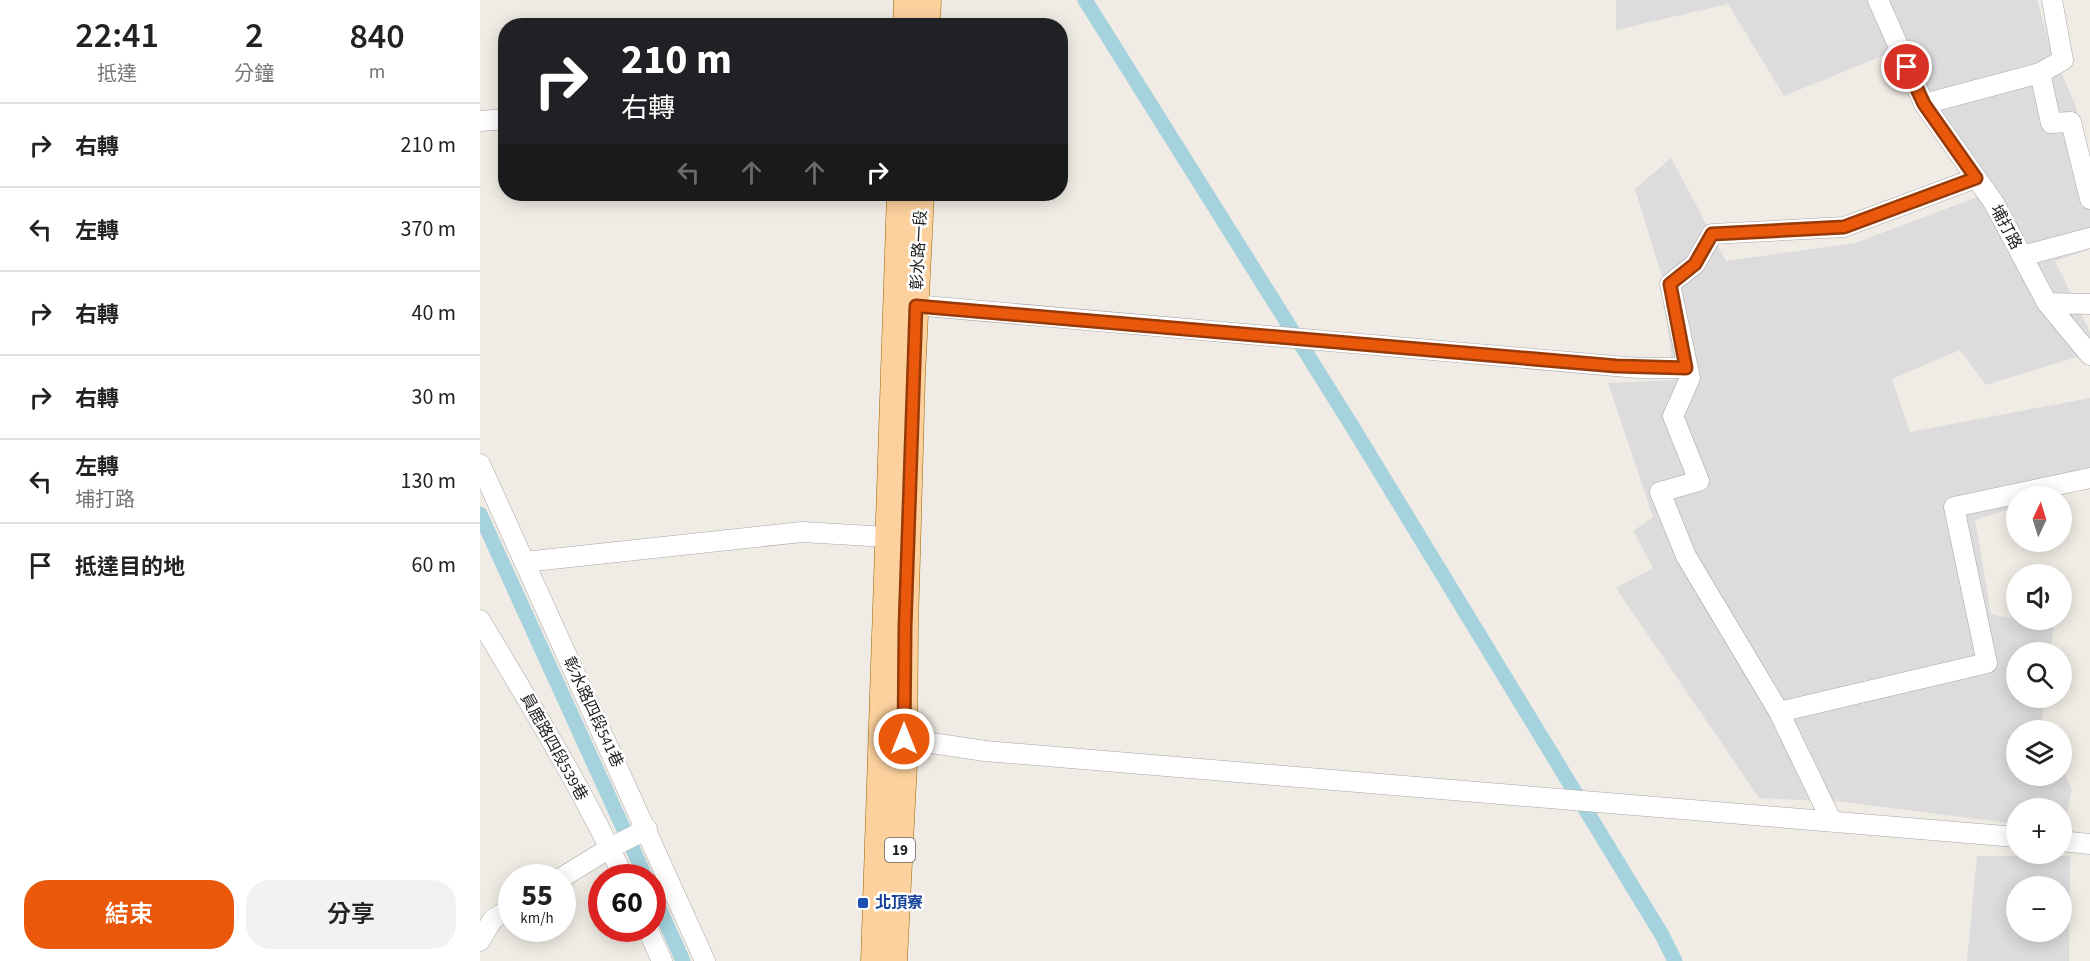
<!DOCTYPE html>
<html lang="zh-TW">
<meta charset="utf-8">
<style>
:root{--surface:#fff;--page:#f2f2f2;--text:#222;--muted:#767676;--line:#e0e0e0;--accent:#ea580c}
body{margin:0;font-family:"Source Sans 3","Noto Sans TC",sans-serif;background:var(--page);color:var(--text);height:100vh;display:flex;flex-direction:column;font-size:22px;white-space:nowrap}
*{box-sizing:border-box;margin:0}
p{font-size:20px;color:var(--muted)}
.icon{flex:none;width:33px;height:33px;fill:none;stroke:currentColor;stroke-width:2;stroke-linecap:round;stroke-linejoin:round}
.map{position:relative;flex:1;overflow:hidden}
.panel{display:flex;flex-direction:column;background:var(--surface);width:480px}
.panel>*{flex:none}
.hud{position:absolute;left:18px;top:18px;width:570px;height:183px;border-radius:24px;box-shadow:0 3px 15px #0003;background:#202124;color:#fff;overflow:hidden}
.needle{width:39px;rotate:4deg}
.tools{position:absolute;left:1526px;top:486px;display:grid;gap:12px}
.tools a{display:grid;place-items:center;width:66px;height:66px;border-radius:50%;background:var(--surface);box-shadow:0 3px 15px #0003;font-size:30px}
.speed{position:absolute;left:18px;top:864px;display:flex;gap:12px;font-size:30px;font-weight:700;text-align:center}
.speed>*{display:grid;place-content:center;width:78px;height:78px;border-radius:50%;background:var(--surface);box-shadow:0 3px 15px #0003;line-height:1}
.speed small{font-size:15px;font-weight:400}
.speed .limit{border:9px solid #d22;background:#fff;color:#111}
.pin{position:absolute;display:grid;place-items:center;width:51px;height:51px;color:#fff;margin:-26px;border:3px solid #fff;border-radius:50%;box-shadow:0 2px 6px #0007}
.me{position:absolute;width:66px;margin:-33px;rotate:0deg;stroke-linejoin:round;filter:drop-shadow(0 0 4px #0008)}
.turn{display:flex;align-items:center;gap:21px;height:126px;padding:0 24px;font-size:27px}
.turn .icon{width:78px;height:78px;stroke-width:2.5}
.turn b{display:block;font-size:42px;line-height:51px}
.lanes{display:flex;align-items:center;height:57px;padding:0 24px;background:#0003;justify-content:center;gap:30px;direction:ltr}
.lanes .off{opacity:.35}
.eta{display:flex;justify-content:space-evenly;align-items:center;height:102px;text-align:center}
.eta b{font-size:36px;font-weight:600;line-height:42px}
.cta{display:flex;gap:12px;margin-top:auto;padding:12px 24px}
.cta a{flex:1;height:69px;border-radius:24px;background:var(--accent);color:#fff;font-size:24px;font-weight:600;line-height:69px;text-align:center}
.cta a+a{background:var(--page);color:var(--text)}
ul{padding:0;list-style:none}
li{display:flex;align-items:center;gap:18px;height:84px;padding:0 24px;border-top:2px solid var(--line)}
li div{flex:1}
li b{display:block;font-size:22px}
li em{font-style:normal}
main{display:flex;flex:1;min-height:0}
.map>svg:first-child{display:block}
</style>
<main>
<section class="panel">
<div class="eta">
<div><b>22:41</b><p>抵達</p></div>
<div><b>2</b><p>分鐘</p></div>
<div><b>840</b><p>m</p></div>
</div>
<ul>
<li><svg class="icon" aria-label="right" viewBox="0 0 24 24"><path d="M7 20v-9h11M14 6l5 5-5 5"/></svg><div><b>右轉</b></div><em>210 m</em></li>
<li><svg class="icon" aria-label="left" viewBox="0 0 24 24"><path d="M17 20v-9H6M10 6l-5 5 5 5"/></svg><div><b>左轉</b></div><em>370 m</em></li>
<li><svg class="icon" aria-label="right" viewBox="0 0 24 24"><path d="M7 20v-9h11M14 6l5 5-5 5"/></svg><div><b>右轉</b></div><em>40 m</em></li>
<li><svg class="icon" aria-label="right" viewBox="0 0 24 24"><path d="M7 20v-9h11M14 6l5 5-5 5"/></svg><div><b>右轉</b></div><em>30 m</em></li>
<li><svg class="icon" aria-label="left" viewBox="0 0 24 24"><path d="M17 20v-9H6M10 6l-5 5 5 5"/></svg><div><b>左轉</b><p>埔打路</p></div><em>130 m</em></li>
<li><svg class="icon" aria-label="arrive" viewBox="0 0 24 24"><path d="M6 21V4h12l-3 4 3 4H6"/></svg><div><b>抵達目的地</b></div><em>60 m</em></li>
</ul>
<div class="cta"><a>結束</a><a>分享</a></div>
</section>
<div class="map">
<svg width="1610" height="961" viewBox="0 0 1610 961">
<rect width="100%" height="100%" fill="#f0ece5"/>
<path fill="#dddcdc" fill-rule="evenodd" d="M 1136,0 L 1557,0 L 1571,49 L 1595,104 L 1610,162 L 1610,249 L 1575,261 L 1610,332 L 1610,353 L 1506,385 L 1480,350 L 1412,379 L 1430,432 L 1610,398 L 1610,484 L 1536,496 L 1536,507 L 1495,520 L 1511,614 L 1574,628 L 1570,652 L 1536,652 L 1536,698 L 1565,698 L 1561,724 L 1564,730 L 1536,730 L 1536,776 L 1581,776 L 1581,766 L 1592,790 L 1583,831 L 1581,830 L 1581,808 L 1536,808 L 1536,824 L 1364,802 L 1279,798 L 1136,588 L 1173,568 L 1153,531 L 1173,517 L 1128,383 L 1194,380 L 1182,277 L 1155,189 L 1191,158 L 1246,261 L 1375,243 L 1500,196 L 1405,55 L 1304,96 L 1248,4 L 1136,30 Z
M 1497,856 L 1590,856 L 1589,961 L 1487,961 ZM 1536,886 L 1581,886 L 1581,932 L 1536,932 Z"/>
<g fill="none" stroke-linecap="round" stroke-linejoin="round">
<path stroke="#a5d2dd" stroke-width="15" d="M 605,0 L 872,426 L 1182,935 L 1195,961
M 0,514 L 166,878
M 172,892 L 203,961"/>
<g stroke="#a6a6a6" stroke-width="21">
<path id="minor" d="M 1398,0 L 1444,104 L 1514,203 L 1567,303 L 1610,355
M 1560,73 L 1571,123 L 1591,122 L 1610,199
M 1444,104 L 1560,73 L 1583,60 L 1572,0
M 0,121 L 26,119
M 1542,256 L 1610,238
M 1567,303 L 1610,304
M 422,304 L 1158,368 L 1206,368
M 0,464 L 225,961
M 44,562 L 322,532 L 408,537
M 0,620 C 50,704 102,788 144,878
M 1299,712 L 1507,663 L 1474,507 L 1610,478
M 410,739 L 425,739 L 505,751 L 1536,837
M 1351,820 L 1299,712 L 1206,556 L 1180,492 L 1219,481 L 1193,416 L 1210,378 L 1190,284 L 1215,264 L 1232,234 L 1364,227 L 1496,178
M 1581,841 L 1610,844
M 81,878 L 130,848 L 167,829
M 167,928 L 182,961
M 0,941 L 13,919 L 32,908"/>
</g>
<g stroke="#996400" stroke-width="27">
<path id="major" d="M 426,26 L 427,0
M 447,26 L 448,0
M 394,961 L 420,194
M 414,961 L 424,764 L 425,627 L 432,376 L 441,194"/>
</g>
<use href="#minor" stroke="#fff" stroke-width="20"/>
<use href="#major" stroke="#fcd19e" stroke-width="26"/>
</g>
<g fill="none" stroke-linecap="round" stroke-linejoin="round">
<g stroke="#983908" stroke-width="15">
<path id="route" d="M 424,739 L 425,627 L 436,306 L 1136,366 L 1206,368 L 1190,284 L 1215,264 L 1232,234 L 1364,227 L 1496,178 L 1444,104 L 1427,67"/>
</g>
<use href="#route" stroke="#ea580c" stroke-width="10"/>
</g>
<rect fill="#1a4fb4" stroke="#fff" stroke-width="2" x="377" y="897" width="12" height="12" rx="3"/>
<g text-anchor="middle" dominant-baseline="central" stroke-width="5" stroke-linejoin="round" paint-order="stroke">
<rect fill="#fff" stroke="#626262" stroke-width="1.5" x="405" y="838" width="30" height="24" rx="4.5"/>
<g font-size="15" font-weight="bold" fill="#1f1f1f">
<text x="420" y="850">19</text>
</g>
<g font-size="16" fill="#1f1f1f" stroke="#fff">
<text transform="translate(1526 227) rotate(62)">埔打路</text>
<text transform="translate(439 250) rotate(-87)">彰水路一段</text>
<text transform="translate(113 712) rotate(65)">彰水路四段541巷</text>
<text transform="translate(74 747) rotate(61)">員鹿路四段539巷</text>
</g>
<g font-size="16" font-weight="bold" fill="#164399" stroke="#fff" text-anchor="start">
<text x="395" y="903">北頂寮</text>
</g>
</g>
</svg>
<div class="tools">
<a><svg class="needle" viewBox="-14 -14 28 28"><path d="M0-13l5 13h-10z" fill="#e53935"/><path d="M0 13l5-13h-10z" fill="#767676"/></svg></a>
<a><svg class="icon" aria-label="sound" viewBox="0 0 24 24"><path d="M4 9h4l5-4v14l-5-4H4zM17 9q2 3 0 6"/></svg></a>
<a><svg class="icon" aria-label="search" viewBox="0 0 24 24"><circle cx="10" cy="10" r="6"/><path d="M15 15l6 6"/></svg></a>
<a><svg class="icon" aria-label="layers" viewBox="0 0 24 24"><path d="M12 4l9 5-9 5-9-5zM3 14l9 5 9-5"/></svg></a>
<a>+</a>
<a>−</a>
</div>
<div class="speed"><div>55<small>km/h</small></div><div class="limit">60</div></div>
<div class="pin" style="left:1427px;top:67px;background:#d93025"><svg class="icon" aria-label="arrive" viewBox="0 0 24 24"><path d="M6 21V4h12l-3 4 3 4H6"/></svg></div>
<svg class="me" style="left:424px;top:739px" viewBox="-20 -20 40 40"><circle r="17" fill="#ea580c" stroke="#fff" stroke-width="3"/><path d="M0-11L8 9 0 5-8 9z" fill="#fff"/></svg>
<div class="hud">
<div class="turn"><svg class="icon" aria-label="right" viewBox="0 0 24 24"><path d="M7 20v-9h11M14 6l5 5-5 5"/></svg><div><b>210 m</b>右轉</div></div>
<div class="lanes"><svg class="icon off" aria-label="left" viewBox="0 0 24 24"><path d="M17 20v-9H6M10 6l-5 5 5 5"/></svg><svg class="icon off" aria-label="ahead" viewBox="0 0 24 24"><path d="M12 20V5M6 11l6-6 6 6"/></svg><svg class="icon off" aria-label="ahead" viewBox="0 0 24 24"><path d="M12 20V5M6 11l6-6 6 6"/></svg><svg class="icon" aria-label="right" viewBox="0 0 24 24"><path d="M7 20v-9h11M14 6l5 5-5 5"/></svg></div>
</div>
</div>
</main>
